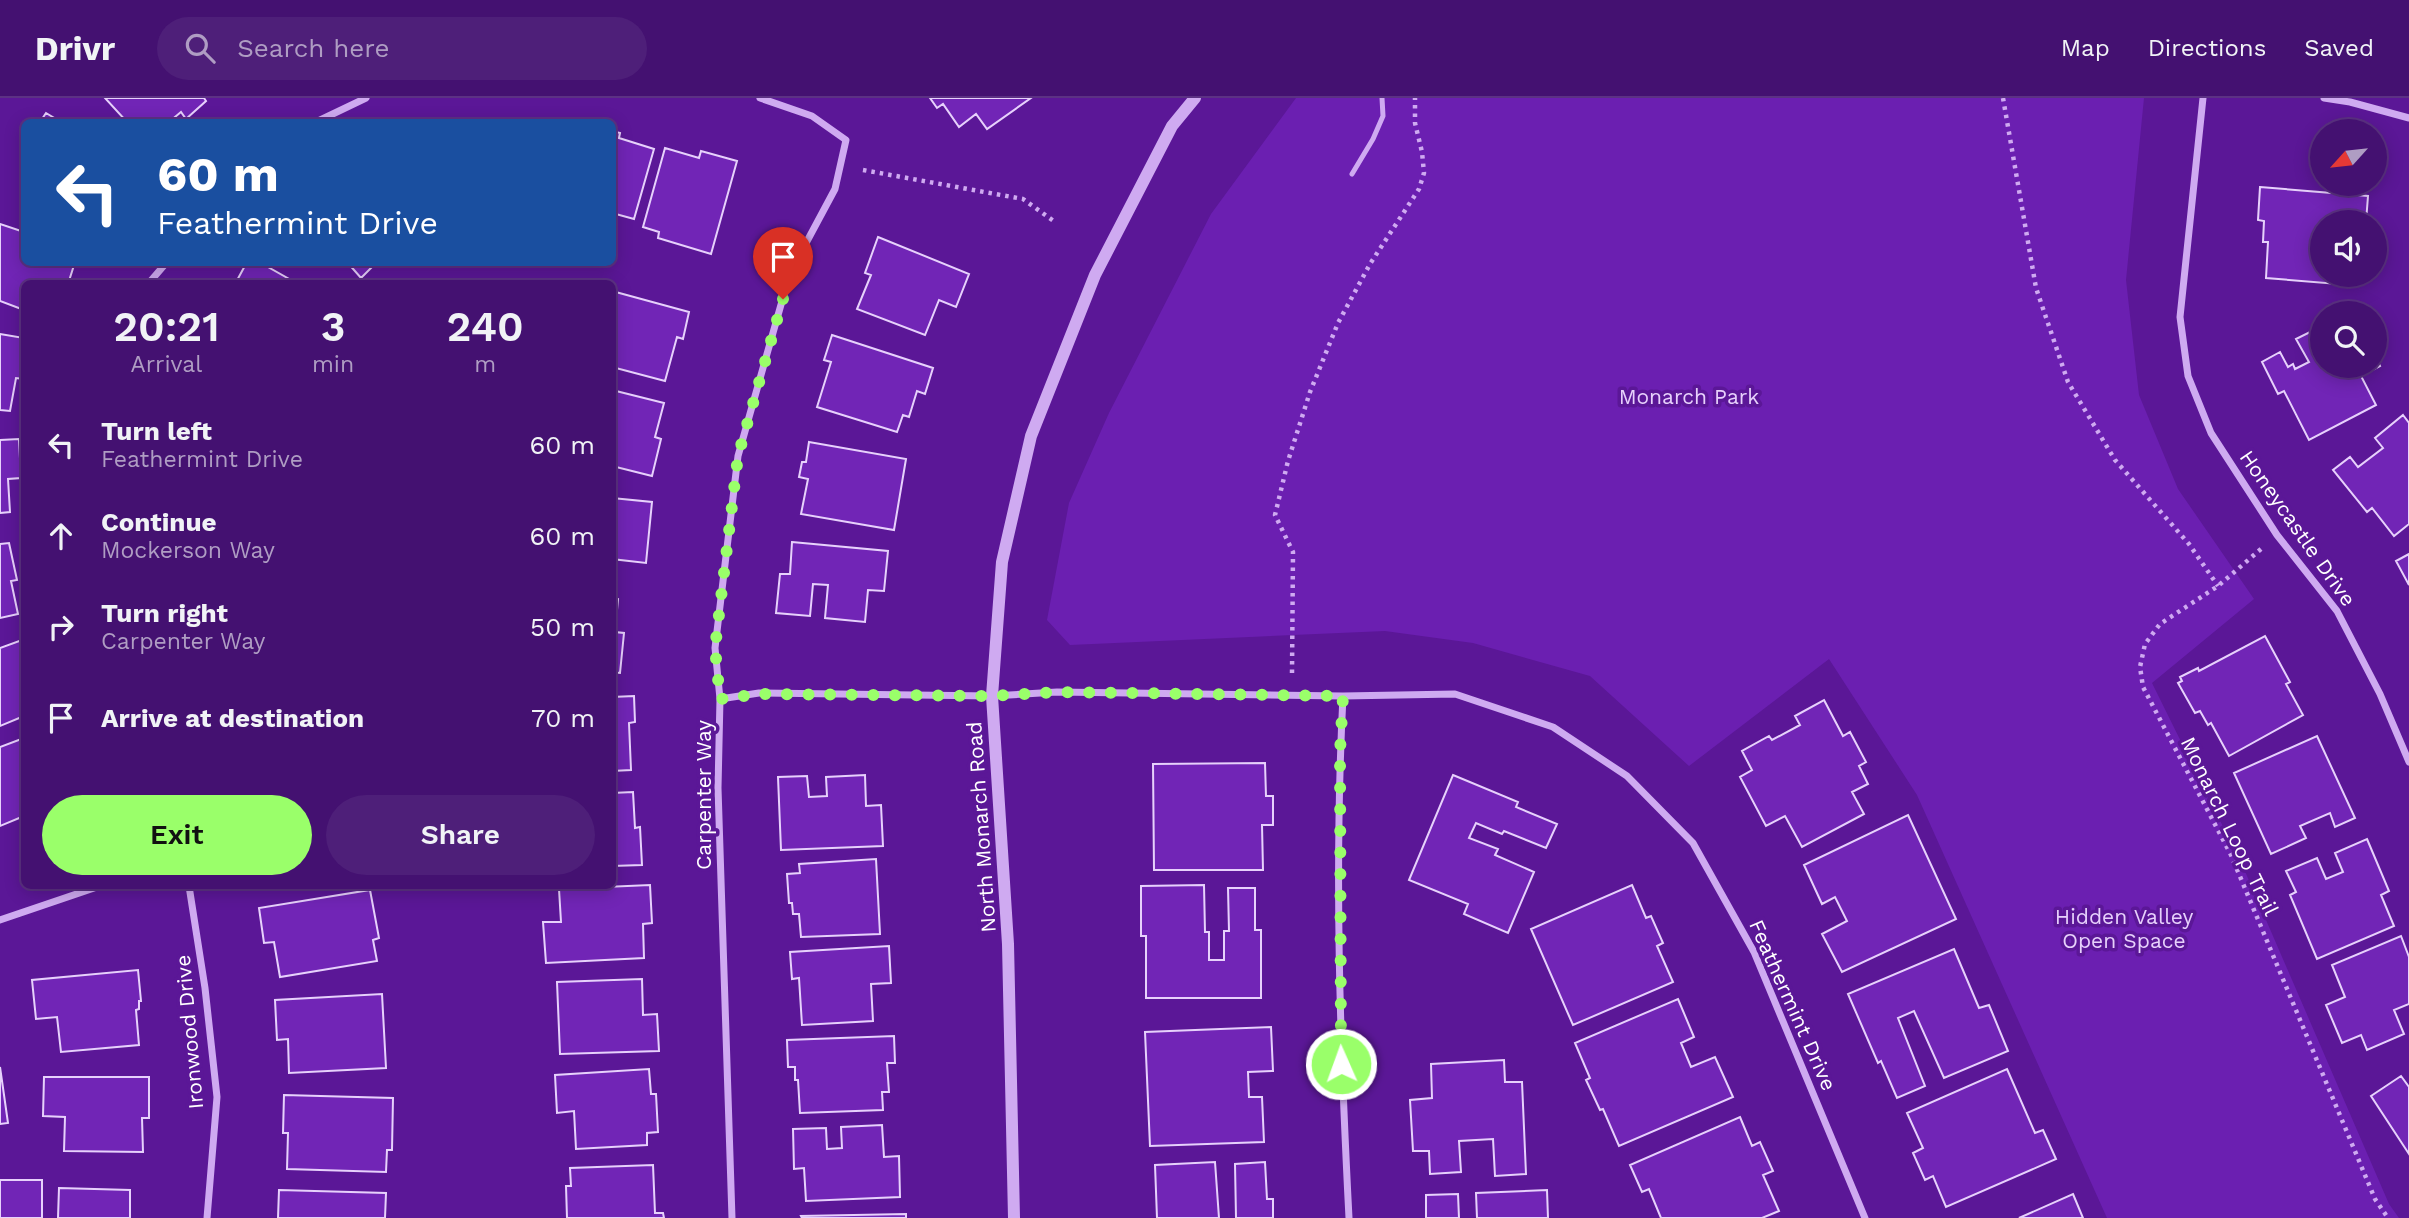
<!DOCTYPE html>
<style>
:root{--surface:#441171;--page:#4e1f79;--text:#f1f3f6;--muted:#af9dc3;--line:#5c3184;--accent:#9aff6a}
body{margin:0;font-family:"Work Sans",sans-serif;background:var(--page);color:var(--text);height:100vh;display:flex;flex-direction:column;font-size:26px;white-space:nowrap}
*{box-sizing:border-box;margin:0}
p{font-size:23px;color:var(--muted)}
.icon{flex:none;width:38px;height:38px;fill:none;stroke:currentColor;stroke-width:2;stroke-linecap:round;stroke-linejoin:round}
.map{position:relative;flex:1;overflow:hidden}
.panel{position:absolute;left:21px;top:182px;width:595px;height:609px;display:flex;flex-direction:column;background:var(--surface);border-radius:10px;box-shadow:0 4px 18px #0003,0 0 0 2px var(--line)}
.panel>*{flex:none}
.top-card{position:absolute;left:21px;top:21px;width:595px;height:147px;border-radius:10px;box-shadow:0 4px 18px #0003,0 0 0 2px var(--line);background:#1a4fa0;color:#fff;overflow:hidden}
.needle{width:46px;rotate:243deg}
.fabs{position:absolute;left:2310px;top:21px;display:grid;gap:14px}
.fabs a{display:grid;place-items:center;width:77px;height:77px;border-radius:50%;background:var(--surface);box-shadow:0 4px 18px #0003,0 0 0 2px var(--line);font-size:35px}
.pin{position:absolute;display:grid;place-items:center;width:60px;height:60px;color:#fff;margin:-72px -30px;border-radius:50% 50% 50% 0;rotate:-45deg;box-shadow:0 0 7px #0007}
.pin .icon{rotate:45deg}
.me{position:absolute;width:77px;margin:-38px;rotate:358deg;stroke-linejoin:round;filter:drop-shadow(0 0 5px #0008)}
.turn{display:flex;align-items:center;gap:24px;height:147px;padding:0 21px;font-size:32px}
.turn .icon{width:91px;height:91px;stroke-width:2.5}
.turn b{display:block;font-size:49px;line-height:60px}
.eta{display:flex;justify-content:space-evenly;align-items:center;height:119px;text-align:center}
.eta b{font-size:42px;font-weight:600;line-height:49px}
.cta{display:flex;gap:14px;margin-top:auto;padding:14px 21px}
.cta a{flex:1;height:80px;border-radius:42px;background:var(--accent);color:#111;font-size:28px;font-weight:600;line-height:80px;text-align:center}
.cta a+a{background:var(--page);color:var(--text)}
ul{padding:0;list-style:none}
li{display:flex;align-items:center;gap:21px;height:91px;padding:0 21px}
li div{flex:1}
li b{display:block;font-size:26px}
li em{font-style:normal}
header{display:flex;align-items:center;gap:42px;box-sizing:border-box;height:98px;padding:0 35px;background:var(--surface);border-bottom:2px solid var(--line)}
header strong{font-size:33px}
nav{display:flex;gap:38px;margin-inline-start:auto;font-size:24px}
.search{width:490px;height:63px;background:var(--page);display:flex;align-items:center;gap:18px;box-sizing:border-box;padding:0 24px;border-radius:38px;color:var(--muted);font-size:26px}
.map>svg:first-child{display:block}
</style>
<header>
<strong>Drivr</strong>
<div class="search"><svg class="icon" aria-label="search" viewBox="0 0 24 24"><circle cx="10" cy="10" r="6"/><path d="M15 15l6 6"/></svg>Search here</div>
<nav><a>Map</a><a>Directions</a><a>Saved</a></nav>
</header>
<div class="map">
<svg width="2409" height="1120" viewBox="0 0 2409 1120">
<rect width="100%" height="100%" fill="#5b1797"/>
<path fill="#6b1fb1" d="M 1296,0 L 2144,0 L 2126,182 L 2139,297 L 2178,391 L 2254,501 L 2152,585 L 2244,771 L 2389,1106 L 2399,1120 L 2107,1120 L 1917,697 L 1829,561 L 1689,668 L 1590,578 L 1473,545 L 1385,533 L 1070,547 L 1047,522 L 1069,405 L 1109,315 L 1211,116 Z"/>
<path fill="#7125b6" stroke="#e7d1fc" stroke-width="2" d="M 105,0 L 204,0 L 206,3 L 186,21 L 181,14 L 169,24 L 127,24 Z
M 930,0 L 1031,0 L 987,31 L 976,16 L 959,29 L 943,6 L 937,10 Z
M 46,15 L 61,24 L 40,24 Z
M 612,33 L 620,35 L 619,40 L 654,51 L 634,121 L 612,115 Z
M 665,50 L 699,60 L 701,53 L 737,63 L 711,156 L 658,140 L 659,134 L 643,129 Z
M 2260,89 L 2368,98 L 2366,124 L 2322,124 L 2322,177 L 2351,177 L 2350,187 L 2266,180 L 2268,144 L 2263,144 L 2264,123 L 2258,122 Z
M 0,126 L 24,134 L 24,164 L 75,164 L 68,186 L 24,186 L 24,212 L 0,203 Z
M 878,139 L 969,176 L 956,209 L 939,202 L 925,237 L 857,211 L 871,177 L 865,175 Z
M 247,164 L 259,164 L 298,186 L 235,186 Z
M 347,164 L 377,164 L 361,180 Z
M 612,193 L 689,214 L 683,241 L 677,239 L 665,283 L 612,269 Z
M 2322,228 L 2322,268 L 2375,268 L 2375,257 L 2380,268 L 2361,278 L 2376,307 L 2309,342 L 2284,293 L 2278,296 L 2262,264 L 2280,254 L 2288,269 L 2293,266 L 2295,271 L 2309,264 L 2296,241 Z
M 0,236 L 24,240 L 24,281 L 16,280 L 10,313 L 0,312 Z
M 832,237 L 933,270 L 925,296 L 917,293 L 909,319 L 903,317 L 897,334 L 817,309 L 831,264 L 824,262 Z
M 612,292 L 664,305 L 655,339 L 661,341 L 652,378 L 612,368 Z
M 2403,317 L 2409,325 L 2409,426 L 2394,438 L 2372,410 L 2367,414 L 2333,372 L 2350,359 L 2358,369 L 2383,350 L 2375,340 Z
M 19,341 L 21,380 L 8,381 L 10,414 L 0,415 L 0,342 Z
M 809,344 L 906,361 L 894,432 L 801,416 L 808,381 L 799,379 L 802,364 L 806,364 Z
M 612,400 L 652,404 L 646,465 L 612,461 Z
M 792,444 L 888,453 L 884,493 L 868,492 L 865,524 L 825,520 L 828,487 L 813,486 L 810,518 L 776,515 L 780,476 L 790,476 Z
M 9,445 L 17,482 L 11,483 L 18,516 L 0,520 L 0,446 Z
M 2409,456 L 2409,487 L 2396,463 Z
M 612,500 L 618,501 L 615,534 L 624,535 L 620,575 L 612,574 Z
M 2265,538 L 2290,584 L 2286,586 L 2303,617 L 2229,658 L 2211,625 L 2208,627 L 2200,613 L 2195,615 L 2178,585 L 2182,583 L 2180,579 L 2198,570 L 2199,573 Z
M 22,542 L 24,547 L 24,618 L 0,628 L 0,550 Z
M 634,598 L 635,624 L 629,625 L 631,672 L 612,673 L 612,599 Z
M 1824,602 L 1843,638 L 1850,634 L 1866,664 L 1859,668 L 1868,686 L 1852,694 L 1864,716 L 1802,749 L 1785,718 L 1766,728 L 1740,679 L 1752,672 L 1742,653 L 1769,638 L 1772,642 L 1800,627 L 1795,618 Z
M 2317,638 L 2355,720 L 2335,729 L 2330,715 L 2300,728 L 2306,740 L 2271,756 L 2234,675 Z
M 24,640 L 24,718 L 0,728 L 0,649 Z
M 1265,665 L 1266,698 L 1273,698 L 1273,727 L 1262,727 L 1263,772 L 1154,772 L 1153,666 Z
M 865,677 L 866,708 L 881,707 L 883,748 L 781,752 L 778,679 L 807,678 L 809,699 L 827,698 L 826,679 Z
M 1453,677 L 1518,704 L 1516,709 L 1557,726 L 1546,750 L 1504,733 L 1502,736 L 1476,725 L 1469,740 L 1498,751 L 1495,757 L 1534,774 L 1508,835 L 1464,816 L 1468,806 L 1409,782 Z
M 633,694 L 635,730 L 640,729 L 642,767 L 612,768 L 612,695 Z
M 1908,717 L 1956,821 L 1842,874 L 1822,836 L 1847,823 L 1835,799 L 1822,806 L 1804,767 Z
M 2367,741 L 2389,793 L 2381,797 L 2394,828 L 2317,861 L 2290,797 L 2296,794 L 2286,773 L 2317,760 L 2326,781 L 2343,774 L 2335,755 Z
M 876,761 L 880,836 L 801,839 L 799,816 L 793,816 L 792,805 L 789,805 L 787,776 L 800,775 L 799,766 Z
M 650,787 L 652,825 L 643,826 L 644,860 L 546,865 L 543,824 L 561,824 L 559,791 Z
M 1204,787 L 1205,834 L 1209,834 L 1209,862 L 1224,862 L 1224,833 L 1229,833 L 1228,790 L 1255,790 L 1255,832 L 1261,832 L 1261,900 L 1146,900 L 1146,838 L 1141,838 L 1141,788 Z
M 1632,787 L 1646,820 L 1651,818 L 1663,845 L 1657,848 L 1673,884 L 1573,927 L 1531,831 Z
M 370,792 L 379,840 L 373,842 L 377,863 L 280,879 L 274,844 L 264,845 L 259,810 Z
M 2401,838 L 2409,859 L 2409,906 L 2394,912 L 2404,936 L 2367,952 L 2361,937 L 2342,945 L 2326,907 L 2345,899 L 2332,867 Z
M 889,848 L 891,885 L 871,886 L 873,923 L 802,927 L 799,880 L 792,881 L 790,854 Z
M 1954,851 L 1979,910 L 1989,907 L 2008,953 L 1944,980 L 1914,913 L 1898,920 L 1925,988 L 1897,1000 L 1881,963 L 1878,965 L 1848,896 Z
M 138,872 L 141,903 L 139,903 L 139,911 L 136,912 L 139,947 L 61,954 L 57,919 L 36,921 L 32,882 Z
M 642,881 L 643,917 L 657,916 L 659,953 L 560,956 L 557,884 Z
M 382,896 L 386,970 L 289,975 L 288,941 L 277,942 L 275,902 Z
M 1678,901 L 1694,939 L 1681,945 L 1691,969 L 1715,959 L 1733,999 L 1619,1048 L 1603,1011 L 1600,1012 L 1586,982 L 1590,980 L 1575,945 Z
M 1271,929 L 1273,973 L 1248,974 L 1249,999 L 1262,999 L 1264,1044 L 1150,1048 L 1145,934 Z
M 894,938 L 895,965 L 887,965 L 889,994 L 882,994 L 883,1012 L 800,1015 L 798,982 L 795,982 L 795,969 L 788,969 L 787,942 Z
M 1504,962 L 1505,984 L 1522,984 L 1526,1076 L 1495,1078 L 1493,1041 L 1459,1043 L 1461,1074 L 1430,1076 L 1429,1053 L 1413,1053 L 1410,1002 L 1432,1000 L 1431,966 Z
M 0,969 L 8,1025 L 0,1026 Z
M 649,971 L 651,996 L 656,996 L 658,1034 L 647,1035 L 647,1047 L 576,1051 L 574,1013 L 557,1015 L 555,977 Z
M 2007,971 L 2035,1035 L 2043,1032 L 2056,1061 L 1946,1109 L 1933,1078 L 1925,1082 L 1913,1055 L 1923,1050 L 1907,1015 Z
M 2401,978 L 2409,989 L 2409,1056 L 2371,998 Z
M 44,979 L 149,979 L 149,1020 L 142,1020 L 143,1054 L 64,1053 L 65,1019 L 43,1018 Z
M 284,997 L 393,1000 L 392,1052 L 387,1052 L 386,1074 L 287,1071 L 288,1035 L 283,1035 Z
M 1740,1019 L 1752,1048 L 1760,1044 L 1773,1073 L 1763,1077 L 1779,1113 L 1762,1120 L 1661,1120 L 1649,1091 L 1642,1094 L 1630,1067 Z
M 882,1027 L 884,1059 L 899,1058 L 900,1099 L 806,1103 L 804,1070 L 794,1071 L 793,1031 L 826,1030 L 827,1051 L 842,1050 L 841,1029 Z
M 1215,1064 L 1219,1120 L 1157,1120 L 1155,1067 Z
M 1265,1064 L 1267,1101 L 1273,1101 L 1273,1120 L 1236,1120 L 1235,1066 Z
M 653,1067 L 655,1115 L 663,1115 L 664,1120 L 567,1120 L 566,1088 L 571,1088 L 570,1070 Z
M 0,1082 L 42,1082 L 42,1120 L 0,1120 Z
M 59,1090 L 130,1092 L 130,1120 L 58,1120 Z
M 279,1092 L 386,1095 L 385,1120 L 278,1120 Z
M 1547,1092 L 1548,1120 L 1477,1120 L 1476,1095 Z
M 1458,1096 L 1459,1120 L 1426,1120 L 1426,1097 Z
M 2073,1096 L 2083,1120 L 2019,1120 Z
M 906,1116 L 906,1120 L 802,1120 L 801,1118 Z"/>
<g fill="none" stroke-linecap="round" stroke-linejoin="round">
<path stroke="#cfaaf1" stroke-width="4.5" stroke-dasharray="3.5 5" stroke-linecap="butt" d="M 2003,0 L 2036,190 L 2068,284 L 2115,362 L 2189,446 L 2218,488
M 863,72 L 1023,101 L 1055,124
M 2261,451 L 2218,488 L 2160,526 L 2145,546 L 2140,569 L 2143,589 L 2231,757 L 2375,1101 L 2388,1120
M 1292,575 L 1293,454 L 1275,417 L 1288,363 L 1310,294 L 1338,225 L 1370,166 L 1419,91 L 1424,75 L 1422,54 L 1415,25 L 1415,0"/>
<path stroke="#cfaaf1" stroke-width="5" d="M 1352,76 L 1373,41 L 1383,18 L 1382,0"/>
<path stroke="#cfaaf1" stroke-width="7" d="M 2203,0 L 2180,219 L 2188,278 L 2211,335 L 2277,437 L 2337,513 L 2380,596 L 2409,664
M 2324,0 L 2350,4 L 2409,20
M 316,24 L 366,0
M 148,186 L 167,164
M 1343,598 C 1334,772 1340,946 1349,1120
M 720,601 L 759,595 L 992,598 L 1057,594 L 1343,598 L 1455,596 L 1553,629 L 1627,678 L 1693,745 L 1754,854 L 1865,1120
M 189,788 L 205,890 L 217,999 L 207,1120
M 0,822 L 100,788
M 732,1120 L 718,690 L 720,601 L 715,550 L 738,358 L 790,175 L 835,91 L 846,42 L 812,18 L 760,0"/>
<path stroke="#cfaaf1" stroke-width="12" d="M 1014,1120 L 1008,846 L 992,598 L 1002,464 L 1031,338 L 1095,177 L 1172,28 L 1195,0"/>
</g>
<g fill="none" stroke-linecap="round" stroke-linejoin="round">
<path stroke="#9aff6a" stroke-width="12" stroke-dasharray="0 21.6" d="M 783,201 L 738,358 L 715,550 L 720,601 L 759,596 L 992,598 L 1057,594 L 1343,598 L 1340,654 L 1341,966"/>
</g>
<g text-anchor="middle" dominant-baseline="central" stroke-width="7" stroke-linejoin="round" paint-order="stroke">
<g font-size="21" fill="#e7d1fc" stroke="#5b1797">
<text x="1689" y="298">Monarch Park</text>
<text x="2124" y="818">Hidden Valley<tspan x="2124" dy="24">Open Space</tspan></text>
</g>
<g font-size="21" fill="#fff" stroke="#5b1797">
<text transform="translate(2298 430) rotate(55)">Honeycastle Drive</text>
<text transform="translate(703 697) rotate(-90)">Carpenter Way</text>
<text transform="translate(2230 728) rotate(64)">Monarch Loop Trail</text>
<text transform="translate(981 729) rotate(-94)">North Monarch Road</text>
<text transform="translate(1793 907) rotate(66)">Feathermint Drive</text>
<text transform="translate(189 934) rotate(-95)">Ironwood Drive</text>
</g>
</g>
</svg>
<div class="fabs">
<a><svg class="needle" viewBox="-14 -14 28 28"><path d="M0-13l5 13h-10z" fill="#e53935"/><path d="M0 13l5-13h-10z" fill="#af9dc3"/></svg></a>
<a><svg class="icon" aria-label="sound" viewBox="0 0 24 24"><path d="M4 9h4l5-4v14l-5-4H4zM17 9q2 3 0 6"/></svg></a>
<a><svg class="icon" aria-label="search" viewBox="0 0 24 24"><circle cx="10" cy="10" r="6"/><path d="M15 15l6 6"/></svg></a>
</div>
<div class="pin" style="left:783px;top:201px;background:#d93025"><svg class="icon" aria-label="arrive" viewBox="0 0 24 24"><path d="M6 21V4h12l-3 4 3 4H6"/></svg></div>
<svg class="me" style="left:1341px;top:966px" viewBox="-20 -20 40 40"><circle r="17" fill="#9aff6a" stroke="#fff" stroke-width="3"/><path d="M0-11L8 9 0 5-8 9z" fill="#fff"/></svg>
<div class="top-card">
<div class="turn"><svg class="icon" aria-label="left" viewBox="0 0 24 24"><path d="M17 20v-9H6M10 6l-5 5 5 5"/></svg><div><b>60 m</b>Feathermint Drive</div></div>
</div>
<section class="panel">
<div class="eta">
<div><b>20:21</b><p>Arrival</p></div>
<div><b>3</b><p>min</p></div>
<div><b>240</b><p>m</p></div>
</div>
<ul>
<li><svg class="icon" aria-label="left" viewBox="0 0 24 24"><path d="M17 20v-9H6M10 6l-5 5 5 5"/></svg><div><b>Turn left</b><p>Feathermint Drive</p></div><em>60 m</em></li>
<li><svg class="icon" aria-label="ahead" viewBox="0 0 24 24"><path d="M12 20V5M6 11l6-6 6 6"/></svg><div><b>Continue</b><p>Mockerson Way</p></div><em>60 m</em></li>
<li><svg class="icon" aria-label="right" viewBox="0 0 24 24"><path d="M7 20v-9h11M14 6l5 5-5 5"/></svg><div><b>Turn right</b><p>Carpenter Way</p></div><em>50 m</em></li>
<li><svg class="icon" aria-label="arrive" viewBox="0 0 24 24"><path d="M6 21V4h12l-3 4 3 4H6"/></svg><div><b>Arrive at destination</b></div><em>70 m</em></li>
</ul>
<div class="cta"><a>Exit</a><a>Share</a></div>
</section>
</div>
